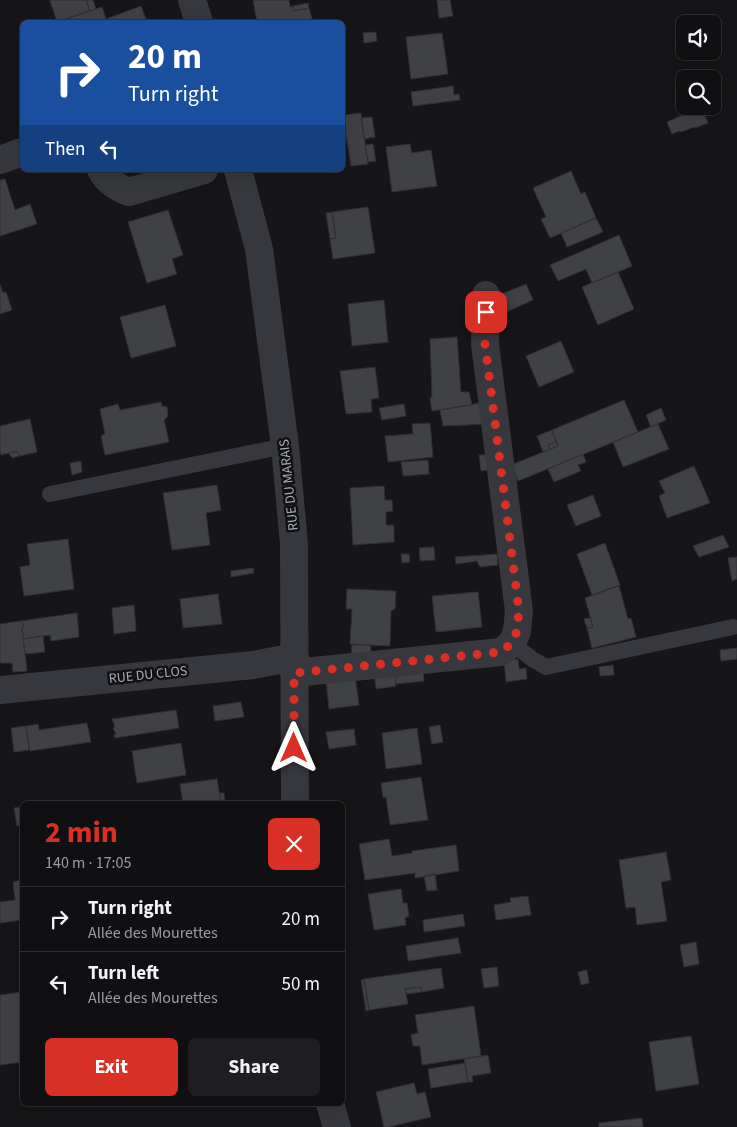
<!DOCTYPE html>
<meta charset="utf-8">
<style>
:root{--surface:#101012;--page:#1e1e20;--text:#f1f3f6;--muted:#9c9d9f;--line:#303032;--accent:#d93025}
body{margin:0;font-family:"Source Sans 3",sans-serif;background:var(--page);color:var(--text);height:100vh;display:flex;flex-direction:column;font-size:19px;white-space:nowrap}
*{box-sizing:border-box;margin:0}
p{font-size:16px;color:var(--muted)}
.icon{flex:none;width:28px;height:28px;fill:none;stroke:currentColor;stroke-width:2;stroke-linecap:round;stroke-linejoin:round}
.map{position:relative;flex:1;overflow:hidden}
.sheet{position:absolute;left:20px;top:801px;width:325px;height:305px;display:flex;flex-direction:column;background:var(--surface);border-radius:8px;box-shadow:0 5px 20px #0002,0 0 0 1px var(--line)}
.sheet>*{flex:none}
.guide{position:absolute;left:20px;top:20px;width:325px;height:152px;border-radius:8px;box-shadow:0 5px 20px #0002,0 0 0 1px var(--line);background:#1a4fa0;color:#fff;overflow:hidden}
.controls{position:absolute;left:676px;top:15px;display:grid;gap:10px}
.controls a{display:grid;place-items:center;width:45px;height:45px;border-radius:8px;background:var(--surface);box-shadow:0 5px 20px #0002,0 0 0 1px var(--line);font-size:25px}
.pin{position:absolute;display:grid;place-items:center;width:42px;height:42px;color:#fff;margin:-21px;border-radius:10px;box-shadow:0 2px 8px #0006}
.me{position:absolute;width:55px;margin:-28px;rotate:0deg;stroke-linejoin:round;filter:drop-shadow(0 0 4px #0008)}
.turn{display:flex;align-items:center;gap:18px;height:105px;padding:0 25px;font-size:22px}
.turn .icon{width:65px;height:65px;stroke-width:2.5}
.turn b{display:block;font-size:35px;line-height:42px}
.then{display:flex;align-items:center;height:48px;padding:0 25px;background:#0003;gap:10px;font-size:19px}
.round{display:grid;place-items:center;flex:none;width:52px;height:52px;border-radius:8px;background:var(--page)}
.headline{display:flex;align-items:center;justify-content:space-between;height:85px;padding:0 25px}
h1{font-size:30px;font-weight:700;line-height:38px;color:var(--accent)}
.button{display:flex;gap:10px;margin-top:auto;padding:10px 25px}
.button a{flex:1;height:58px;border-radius:8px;background:var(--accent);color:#fff;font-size:20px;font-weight:700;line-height:58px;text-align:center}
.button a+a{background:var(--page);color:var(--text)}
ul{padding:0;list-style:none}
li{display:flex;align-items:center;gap:15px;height:65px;padding:0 25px;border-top:1px solid var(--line)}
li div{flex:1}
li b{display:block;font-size:19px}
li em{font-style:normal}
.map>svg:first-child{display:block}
</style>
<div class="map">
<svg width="737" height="1127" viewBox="0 0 737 1127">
<rect width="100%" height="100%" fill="#161618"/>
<path fill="#404145" stroke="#303034" d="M 50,0 L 86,0 L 90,11 L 57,22 Z
M 86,0 L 93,0 L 96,9 L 90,11 Z
M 253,0 L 289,0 L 290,7 L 293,6 L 294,11 L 309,8 L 313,22 L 257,22 Z
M 437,0 L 450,0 L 453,16 L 439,18 Z
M 308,3 L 309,8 L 294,11 L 293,6 Z
M 141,6 L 147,22 L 70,22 L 68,18 L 102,7 L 106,19 Z
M 376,32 L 377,41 L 364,43 L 363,33 Z
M 442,33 L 448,74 L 411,79 L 406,37 Z
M 453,86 L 454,95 L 459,94 L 460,100 L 413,106 L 411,92 Z
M 701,107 L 708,123 L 695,128 L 694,127 L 681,132 L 680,131 L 672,134 L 667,122 Z
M 361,113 L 368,164 L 351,166 L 343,115 Z
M 372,117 L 375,137 L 364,139 L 361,118 Z
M 373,144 L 376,161 L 368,162 L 365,145 Z
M 410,144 L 412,153 L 431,150 L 437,186 L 392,192 L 386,147 Z
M 571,171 L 581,194 L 585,192 L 596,218 L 550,238 L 541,219 L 546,217 L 533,188 Z
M 5,179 L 15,210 L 30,204 L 37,224 L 0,236 L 0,180 Z
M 368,207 L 375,253 L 333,259 L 330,239 L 336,238 L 332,212 Z
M 168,210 L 183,255 L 172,259 L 177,274 L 147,283 L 128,222 Z
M 332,212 L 336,238 L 330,239 L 326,213 Z
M 596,218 L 603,232 L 567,247 L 561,233 Z
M 619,235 L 632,266 L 592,283 L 586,269 L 558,281 L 550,265 Z
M 618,272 L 634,309 L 598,325 L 582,287 Z
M 0,284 L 3,293 L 6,292 L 12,310 L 0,314 Z
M 526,284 L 533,300 L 504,313 L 497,296 Z
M 384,300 L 388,342 L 352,346 L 348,304 Z
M 165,305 L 176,346 L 131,358 L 120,317 Z
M 457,337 L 461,392 L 469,392 L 472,405 L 432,411 L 430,398 L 432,397 L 430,339 Z
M 561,341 L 574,372 L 539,387 L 526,356 Z
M 375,367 L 379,398 L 371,399 L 372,412 L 346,414 L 340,371 Z
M 624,400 L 638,432 L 518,481 L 511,465 L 558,446 L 552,430 Z
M 161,402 L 162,406 L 167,407 L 168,416 L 164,420 L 169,442 L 105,455 L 101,436 L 105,434 L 100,409 L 118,404 L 120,410 Z
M 486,402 L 488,424 L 443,426 L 440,410 Z
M 404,404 L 406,416 L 382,420 L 379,408 Z
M 661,408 L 666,420 L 651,427 L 646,415 Z
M 30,419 L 37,452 L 20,456 L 17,451 L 1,455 L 0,451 L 0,426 Z
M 430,423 L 433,457 L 388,462 L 385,436 L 413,434 L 412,424 Z
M 658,424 L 669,449 L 623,467 L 613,442 Z
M 552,430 L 556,442 L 548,445 L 550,449 L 543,452 L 537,436 Z
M 556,442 L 558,446 L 550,449 L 548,445 Z
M 17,451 L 20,456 L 12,458 L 9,453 Z
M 583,454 L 586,462 L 578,465 L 581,471 L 554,482 L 548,469 Z
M 479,455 L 489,455 L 490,470 L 481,471 Z
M 428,460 L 429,474 L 403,476 L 401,462 Z
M 81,461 L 82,472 L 72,475 L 70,463 Z
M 694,466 L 710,503 L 667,518 L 659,496 L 665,493 L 659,481 Z
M 217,485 L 221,510 L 206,513 L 210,545 L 172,550 L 163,493 Z
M 384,486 L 385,500 L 392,500 L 393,511 L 386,512 L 386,525 L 394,525 L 394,542 L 353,545 L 350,488 Z
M 593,495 L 601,516 L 576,526 L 567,505 Z
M 723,535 L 729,547 L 699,557 L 693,546 Z
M 68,539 L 74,589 L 24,596 L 20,567 L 30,565 L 27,544 Z
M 605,543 L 620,585 L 592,595 L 577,554 Z
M 434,547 L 435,560 L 420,561 L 419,548 Z
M 401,554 L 409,554 L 410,562 L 402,563 Z
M 497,554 L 498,565 L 480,567 L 477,561 L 456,564 L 455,557 Z
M 737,557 L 737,579 L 732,581 L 728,558 Z
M 253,568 L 254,573 L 231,577 L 231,571 Z
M 619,586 L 628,619 L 631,618 L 636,637 L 592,648 L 587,628 L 593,627 L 585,598 Z
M 347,589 L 396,591 L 395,609 L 391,611 L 390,646 L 350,644 L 352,609 L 346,609 Z
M 478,592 L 482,627 L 436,632 L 432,596 Z
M 218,594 L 222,624 L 183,628 L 180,599 Z
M 134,605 L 136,631 L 114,634 L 112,608 Z
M 77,613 L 79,637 L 51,641 L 50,635 L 23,639 L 22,627 L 24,626 L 21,621 Z
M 590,618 L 593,627 L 587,628 L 584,619 Z
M 21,621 L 24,626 L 22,627 L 27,671 L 13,672 L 12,663 L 0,663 L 0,624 Z
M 43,636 L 45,652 L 25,654 L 23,639 Z
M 352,645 L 371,645 L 370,658 L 351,660 Z
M 737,648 L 737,659 L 721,661 L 720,650 Z
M 518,659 L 519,669 L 526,668 L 527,679 L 506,682 L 504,660 Z
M 613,665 L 614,675 L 600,676 L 599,667 Z
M 423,669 L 424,681 L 396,684 L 395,671 Z
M 395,671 L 396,686 L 376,689 L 374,674 Z
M 355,676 L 359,705 L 329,709 L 326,679 Z
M 241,702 L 244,717 L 215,721 L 213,706 Z
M 176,710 L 179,728 L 115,738 L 114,735 L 116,734 L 113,728 L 115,727 L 112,719 Z
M 87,723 L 91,742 L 30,751 L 26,726 L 38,724 L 39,730 Z
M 440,725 L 443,742 L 432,744 L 429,727 Z
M 26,726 L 29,750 L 14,752 L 11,728 Z
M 417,728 L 422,764 L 386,769 L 382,733 Z
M 354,729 L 356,745 L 329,749 L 326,732 Z
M 181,743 L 186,775 L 137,783 L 132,751 Z
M 421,777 L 428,820 L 390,825 L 386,797 L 383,797 L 381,783 Z
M 217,779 L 221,804 L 183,804 L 180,784 Z
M 219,793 L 224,793 L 225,803 L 221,804 Z
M 22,807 L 22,825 L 17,826 L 14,808 Z
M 389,839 L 392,856 L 412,853 L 412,851 L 456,845 L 459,871 L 415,878 L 415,873 L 365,880 L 359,844 Z
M 666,852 L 671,880 L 661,882 L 667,921 L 637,925 L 635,907 L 626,908 L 619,860 Z
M 435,874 L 437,890 L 427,891 L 424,876 Z
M 22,880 L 22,920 L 0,923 L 0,902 L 15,900 L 13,882 Z
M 401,889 L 403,903 L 407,903 L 409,916 L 405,918 L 406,925 L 374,930 L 368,894 Z
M 528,896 L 531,915 L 496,920 L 494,905 L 511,902 L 510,898 Z
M 463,914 L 465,926 L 424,932 L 423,920 Z
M 458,938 L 461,953 L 408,961 L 406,946 Z
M 696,942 L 699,964 L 684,967 L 680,945 Z
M 497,967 L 499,986 L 484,988 L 481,969 Z
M 441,968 L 444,988 L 422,992 L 421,987 L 405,989 L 408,1004 L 369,1010 L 364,979 Z
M 587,970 L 589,983 L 581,985 L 578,972 Z
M 364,979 L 369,1010 L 366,1011 L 361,980 Z
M 421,987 L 422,992 L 406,994 L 405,989 Z
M 22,992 L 22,1062 L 0,1065 L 0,995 Z
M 474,1006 L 481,1056 L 422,1065 L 420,1046 L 413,1046 L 411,1035 L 418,1033 L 415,1015 Z
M 691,1036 L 699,1084 L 656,1091 L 649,1042 Z
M 488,1055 L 491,1073 L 472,1076 L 473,1082 L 468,1082 L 464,1059 Z
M 465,1063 L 468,1082 L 431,1088 L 428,1069 Z
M 414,1083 L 417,1094 L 425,1092 L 431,1117 L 389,1127 L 384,1127 L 376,1092 Z
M 642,1118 L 643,1127 L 599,1127 L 599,1123 Z"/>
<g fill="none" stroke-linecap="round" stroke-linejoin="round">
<path stroke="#37383d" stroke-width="16" d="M 50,494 L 285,446
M 512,643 L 532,659 L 546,667 L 733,627"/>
<path stroke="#37383d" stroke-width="28" d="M 192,0 L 199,22
M 0,160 L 22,152
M 101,170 C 107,181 118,188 129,192 L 204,170
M 238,170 L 259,249 L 285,446 L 294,544 L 295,804
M 294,673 L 501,652 L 512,643 L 517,631 L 519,611 L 485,344 L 486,295
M 0,690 L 253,665 L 295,657
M 330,1104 L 337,1127"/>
</g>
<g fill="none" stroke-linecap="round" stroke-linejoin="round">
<path stroke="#d93025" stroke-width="9" stroke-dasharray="0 16.2" d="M 294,748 L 294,673 L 501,652 L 512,643 L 517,631 L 519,611 L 485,344 L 486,312"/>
</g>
<g text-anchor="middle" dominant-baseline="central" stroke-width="5" stroke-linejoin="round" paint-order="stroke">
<g font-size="14" fill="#a8adb8" stroke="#111113">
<text transform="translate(289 485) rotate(-96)">RUE DU MARAIS</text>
<text transform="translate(148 675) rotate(-6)">RUE DU CLOS</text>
</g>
</g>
</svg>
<div class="controls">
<a><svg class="icon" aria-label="sound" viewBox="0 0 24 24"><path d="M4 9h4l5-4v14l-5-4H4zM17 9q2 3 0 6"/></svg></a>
<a><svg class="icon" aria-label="search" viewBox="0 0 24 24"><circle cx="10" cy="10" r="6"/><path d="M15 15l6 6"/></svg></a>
</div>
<div class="pin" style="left:486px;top:312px;background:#d93025"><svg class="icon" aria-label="arrive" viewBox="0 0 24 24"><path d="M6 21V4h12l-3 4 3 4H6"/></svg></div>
<svg class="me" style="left:294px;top:748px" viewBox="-20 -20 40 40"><path d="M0-17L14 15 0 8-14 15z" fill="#d93025" stroke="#fff" stroke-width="4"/></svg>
<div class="guide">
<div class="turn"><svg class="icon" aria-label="right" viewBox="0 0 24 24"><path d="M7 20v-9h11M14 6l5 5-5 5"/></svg><div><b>20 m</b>Turn right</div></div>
<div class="then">Then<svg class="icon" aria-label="left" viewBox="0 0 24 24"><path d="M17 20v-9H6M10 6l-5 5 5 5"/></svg></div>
</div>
<section class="sheet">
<div class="headline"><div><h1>2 min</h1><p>140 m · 17:05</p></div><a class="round" style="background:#d93025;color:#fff"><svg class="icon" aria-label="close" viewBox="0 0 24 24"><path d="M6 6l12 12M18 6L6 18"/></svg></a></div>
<ul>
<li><svg class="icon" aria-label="right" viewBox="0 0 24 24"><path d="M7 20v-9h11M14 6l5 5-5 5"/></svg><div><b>Turn right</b><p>Allée des Mourettes</p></div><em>20 m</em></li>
<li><svg class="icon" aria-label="left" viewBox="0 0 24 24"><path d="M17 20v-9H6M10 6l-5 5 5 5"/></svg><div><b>Turn left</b><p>Allée des Mourettes</p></div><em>50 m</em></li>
</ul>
<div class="button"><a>Exit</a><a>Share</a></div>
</section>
</div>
